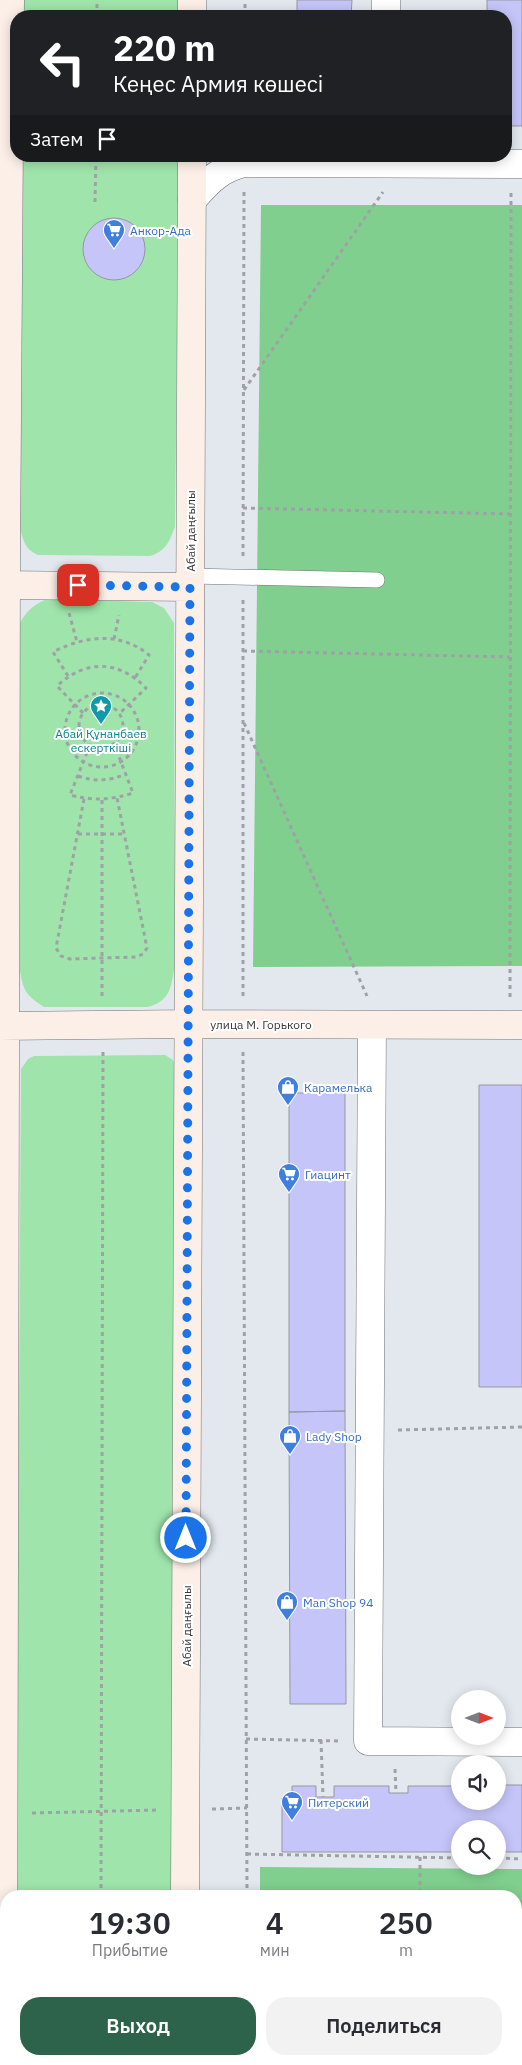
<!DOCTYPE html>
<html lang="ru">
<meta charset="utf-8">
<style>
:root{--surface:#fff;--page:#f2f2f3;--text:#2b2b33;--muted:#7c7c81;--accent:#2c634a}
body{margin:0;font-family:"IBM Plex Sans",sans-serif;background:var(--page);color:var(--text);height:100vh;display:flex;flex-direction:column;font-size:19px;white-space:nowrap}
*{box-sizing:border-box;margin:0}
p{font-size:16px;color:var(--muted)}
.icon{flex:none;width:28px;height:28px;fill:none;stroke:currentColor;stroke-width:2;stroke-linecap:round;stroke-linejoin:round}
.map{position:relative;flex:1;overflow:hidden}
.drawer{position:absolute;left:0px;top:1890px;width:522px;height:175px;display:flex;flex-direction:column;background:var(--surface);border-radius:20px 20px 0 0;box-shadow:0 2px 12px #0003}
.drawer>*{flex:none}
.guide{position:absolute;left:10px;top:10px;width:502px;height:152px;border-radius:20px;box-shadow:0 2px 12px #0003;background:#202124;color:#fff;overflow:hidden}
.needle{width:32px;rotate:90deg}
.controls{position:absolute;left:451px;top:1690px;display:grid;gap:10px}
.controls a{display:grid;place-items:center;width:55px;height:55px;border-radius:50%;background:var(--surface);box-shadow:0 2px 12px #0003;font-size:25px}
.pin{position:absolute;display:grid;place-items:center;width:42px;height:42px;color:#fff;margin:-21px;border-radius:10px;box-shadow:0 2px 8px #0006}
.me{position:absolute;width:55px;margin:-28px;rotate:0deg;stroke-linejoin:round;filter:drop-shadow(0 0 4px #0008)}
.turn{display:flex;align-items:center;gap:18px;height:105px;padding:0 20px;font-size:22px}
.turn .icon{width:65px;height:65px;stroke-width:2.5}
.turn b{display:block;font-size:35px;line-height:42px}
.then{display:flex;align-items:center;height:48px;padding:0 20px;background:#0003;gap:10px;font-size:19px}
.eta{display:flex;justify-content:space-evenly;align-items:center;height:85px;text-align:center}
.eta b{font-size:30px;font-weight:600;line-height:35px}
.cta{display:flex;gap:10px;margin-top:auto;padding:10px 20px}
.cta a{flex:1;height:58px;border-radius:20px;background:var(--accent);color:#fff;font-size:20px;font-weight:600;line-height:58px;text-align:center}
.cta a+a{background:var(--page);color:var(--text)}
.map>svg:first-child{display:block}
</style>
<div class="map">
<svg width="522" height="2065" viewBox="0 0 522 2065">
<rect width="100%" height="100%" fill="#e3e8ef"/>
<path fill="#9fe4ab" d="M 23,0 L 180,0 L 180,16 L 23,16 Z
M 22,156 L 179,156 L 175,527 C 169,542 166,551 150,556 L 38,555 C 25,549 24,542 20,529 Z
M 47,599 L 152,602 L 164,608 L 174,623 L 175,965 C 171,986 171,1001 148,1007 L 44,1007 C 27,996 23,991 20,971 L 19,625 C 26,611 33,605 47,599 Z
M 165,1055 L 173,1060 L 178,1073 L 171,1896 L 16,1896 L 21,1069 L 28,1059 L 34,1056 Z
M 16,2059 L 169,2059 L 169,2065 L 16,2065 Z"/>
<path fill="#80cf8f" d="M 261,205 L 522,205 L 522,966 L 253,967 Z
M 260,1867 L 522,1869 L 522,2065 L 261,2065 L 261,2059 L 516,2059 L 516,1896 L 260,1896 Z"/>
<path fill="#c6c5f9" stroke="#97979e" d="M 297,0 L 352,0 L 351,16 L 297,16 Z
M 487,0 L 522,0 L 522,126 L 506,126 L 506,16 L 487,16 Z
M83 249a31 31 0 1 1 62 0a31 31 0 1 1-62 0Z
M 479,1085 L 522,1085 L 522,1387 L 479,1387 Z
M 289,1093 L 345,1093 L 345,1411 L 289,1412 Z
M 345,1411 L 346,1704 L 290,1704 L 289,1412 Z
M 498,1785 L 522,1785 L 522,1852 L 498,1852 L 498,1829 L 460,1829 L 460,1852 L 282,1852 L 282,1798 L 292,1798 L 292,1786 L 316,1786 L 316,1797 L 334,1797 L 334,1786 L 389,1786 L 389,1793 L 408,1793 L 408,1786 L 460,1786 L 460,1801 L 498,1801 Z"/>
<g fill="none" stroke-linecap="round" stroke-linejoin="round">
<g stroke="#6e7278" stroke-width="16">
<path id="lane" d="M 190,576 L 377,580"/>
</g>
<g stroke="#6e7278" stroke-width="29">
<path id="street" d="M 386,16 L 386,0
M 192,200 C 208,182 219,169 244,163 L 522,164
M 372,1025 L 368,1741 L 522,1742"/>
</g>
<g stroke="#6e7278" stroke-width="29">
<path id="secondary" d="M 192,16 L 192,0
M 0,585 L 190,587
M 0,1026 L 188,1024 L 522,1025
M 185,1896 L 192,156
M 3,2065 L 6,559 L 10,0
M 184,2065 L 184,2059"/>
</g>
<path stroke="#9ea2a7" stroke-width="3" stroke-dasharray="4 4" stroke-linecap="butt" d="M 97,16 L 97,0
M 245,16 L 245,0
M 95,202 L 96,156
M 244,390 L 383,192
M 243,508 L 510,514
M 243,556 L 244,192
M 69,613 L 77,642
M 114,639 L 119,615
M 243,651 L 510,657
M 68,676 L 53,652 C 84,636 120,631 149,655 L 135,678
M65 730a37 37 0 1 1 74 0a37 37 0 1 1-74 0Z
M79 726a22 22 0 1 1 44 0a22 22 0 1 1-44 0Z
M 83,713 L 57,686 C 86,659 119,660 146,688 L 120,713
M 244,723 L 367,996
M 90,745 L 70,795 C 93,801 111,800 133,793 L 114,744
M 78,776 C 95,782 109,781 126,774
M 84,799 L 56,948 L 61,956 L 70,959 L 136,957 L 143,954 L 147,948 L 117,798
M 102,800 L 102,998
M 78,834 L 124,834
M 243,996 L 243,599
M 510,997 L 511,191
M 243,1052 L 247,1896
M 398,1430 L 522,1427
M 246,1739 L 340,1741
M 321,1740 L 323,1797
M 395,1769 L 396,1793
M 212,1809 L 247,1808
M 32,1813 L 158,1810
M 247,1854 L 460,1858
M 420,1857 L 420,1896
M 498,1858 L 522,1859
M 101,1896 L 103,1052
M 516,1967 L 522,1967
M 248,2059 L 248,2065
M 300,2059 L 300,2065
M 463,2059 L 463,2065
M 101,2065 L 101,2059"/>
<use href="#lane" stroke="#fff" stroke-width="15"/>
<use href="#street" stroke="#fff" stroke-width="28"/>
<use href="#secondary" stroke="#fcefe8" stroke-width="28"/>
</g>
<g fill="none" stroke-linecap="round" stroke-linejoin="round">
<path stroke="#1a73e8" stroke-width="9" stroke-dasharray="0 16.2" d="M 78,585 L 190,587 L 186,1538"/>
</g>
<defs>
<g id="supermarket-pin" transform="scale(1.125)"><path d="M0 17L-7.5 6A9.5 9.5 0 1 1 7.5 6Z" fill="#3f7fe0" stroke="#fff"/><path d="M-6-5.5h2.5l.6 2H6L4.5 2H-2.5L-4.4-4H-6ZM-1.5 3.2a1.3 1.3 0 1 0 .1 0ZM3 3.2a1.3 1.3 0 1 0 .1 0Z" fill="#fff"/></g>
<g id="sight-pin" transform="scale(1.125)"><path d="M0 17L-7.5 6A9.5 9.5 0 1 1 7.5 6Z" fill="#0f9aa8" stroke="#fff"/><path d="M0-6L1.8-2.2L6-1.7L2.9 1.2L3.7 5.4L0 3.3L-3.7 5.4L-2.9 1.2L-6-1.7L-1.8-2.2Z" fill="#fff"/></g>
<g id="shop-pin" transform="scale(1.125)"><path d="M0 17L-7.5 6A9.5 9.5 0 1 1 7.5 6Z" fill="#3f7fe0" stroke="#fff"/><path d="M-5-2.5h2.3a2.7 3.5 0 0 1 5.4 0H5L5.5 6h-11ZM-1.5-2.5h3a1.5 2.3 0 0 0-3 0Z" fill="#fff"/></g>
</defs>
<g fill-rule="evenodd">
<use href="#supermarket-pin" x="114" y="230"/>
<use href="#sight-pin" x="101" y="706"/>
<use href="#shop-pin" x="288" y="1087"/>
<use href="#supermarket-pin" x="289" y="1174"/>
<use href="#shop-pin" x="290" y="1436"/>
<use href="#shop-pin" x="287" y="1602"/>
<use href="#supermarket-pin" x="292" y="1802"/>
</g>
<g text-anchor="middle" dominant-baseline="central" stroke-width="4" stroke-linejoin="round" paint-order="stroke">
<g font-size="12" fill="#366cbe" stroke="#fff" text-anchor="start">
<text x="130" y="230">Анкор-Ада</text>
<text x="304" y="1087">Карамелька</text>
<text x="305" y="1174">Гиацинт</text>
<text x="306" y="1436">Lady Shop</text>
<text x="303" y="1602">Man Shop 94</text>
<text x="308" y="1802">Питерский</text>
</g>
<g font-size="12" fill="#37393c" stroke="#fff">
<text transform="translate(190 531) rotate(-90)">Абай даңғылы</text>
<text x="261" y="1024">улица М. Горького</text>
<text transform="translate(186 1626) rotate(-90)">Абай даңғылы</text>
</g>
<g font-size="12" fill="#0d838f" stroke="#fff">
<text x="101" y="733">Абай Құнанбаев<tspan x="101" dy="14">ескерткіші</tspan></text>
</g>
</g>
</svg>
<div class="controls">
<a><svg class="needle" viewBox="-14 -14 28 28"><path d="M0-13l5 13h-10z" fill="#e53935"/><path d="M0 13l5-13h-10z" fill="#7c7c81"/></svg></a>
<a><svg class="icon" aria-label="sound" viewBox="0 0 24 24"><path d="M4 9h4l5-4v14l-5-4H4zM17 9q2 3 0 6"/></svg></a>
<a><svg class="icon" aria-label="search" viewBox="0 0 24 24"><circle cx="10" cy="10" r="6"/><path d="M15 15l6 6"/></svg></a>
</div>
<div class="pin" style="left:78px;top:585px;background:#d93025"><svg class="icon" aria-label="arrive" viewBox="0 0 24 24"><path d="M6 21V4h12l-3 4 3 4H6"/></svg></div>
<svg class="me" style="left:186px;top:1538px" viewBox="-20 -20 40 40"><circle r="17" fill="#1a73e8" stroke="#fff" stroke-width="3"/><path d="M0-11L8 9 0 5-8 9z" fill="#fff"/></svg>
<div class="guide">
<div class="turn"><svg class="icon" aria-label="left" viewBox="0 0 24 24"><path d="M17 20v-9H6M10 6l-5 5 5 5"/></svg><div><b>220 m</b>Кеңес Армия көшесі</div></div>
<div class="then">Затем<svg class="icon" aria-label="arrive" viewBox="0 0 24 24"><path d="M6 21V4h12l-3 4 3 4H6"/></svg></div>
</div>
<section class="drawer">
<div class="eta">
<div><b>19:30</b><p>Прибытие</p></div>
<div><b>4</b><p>мин</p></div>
<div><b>250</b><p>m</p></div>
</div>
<div class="cta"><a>Выход</a><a>Поделиться</a></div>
</section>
</div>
